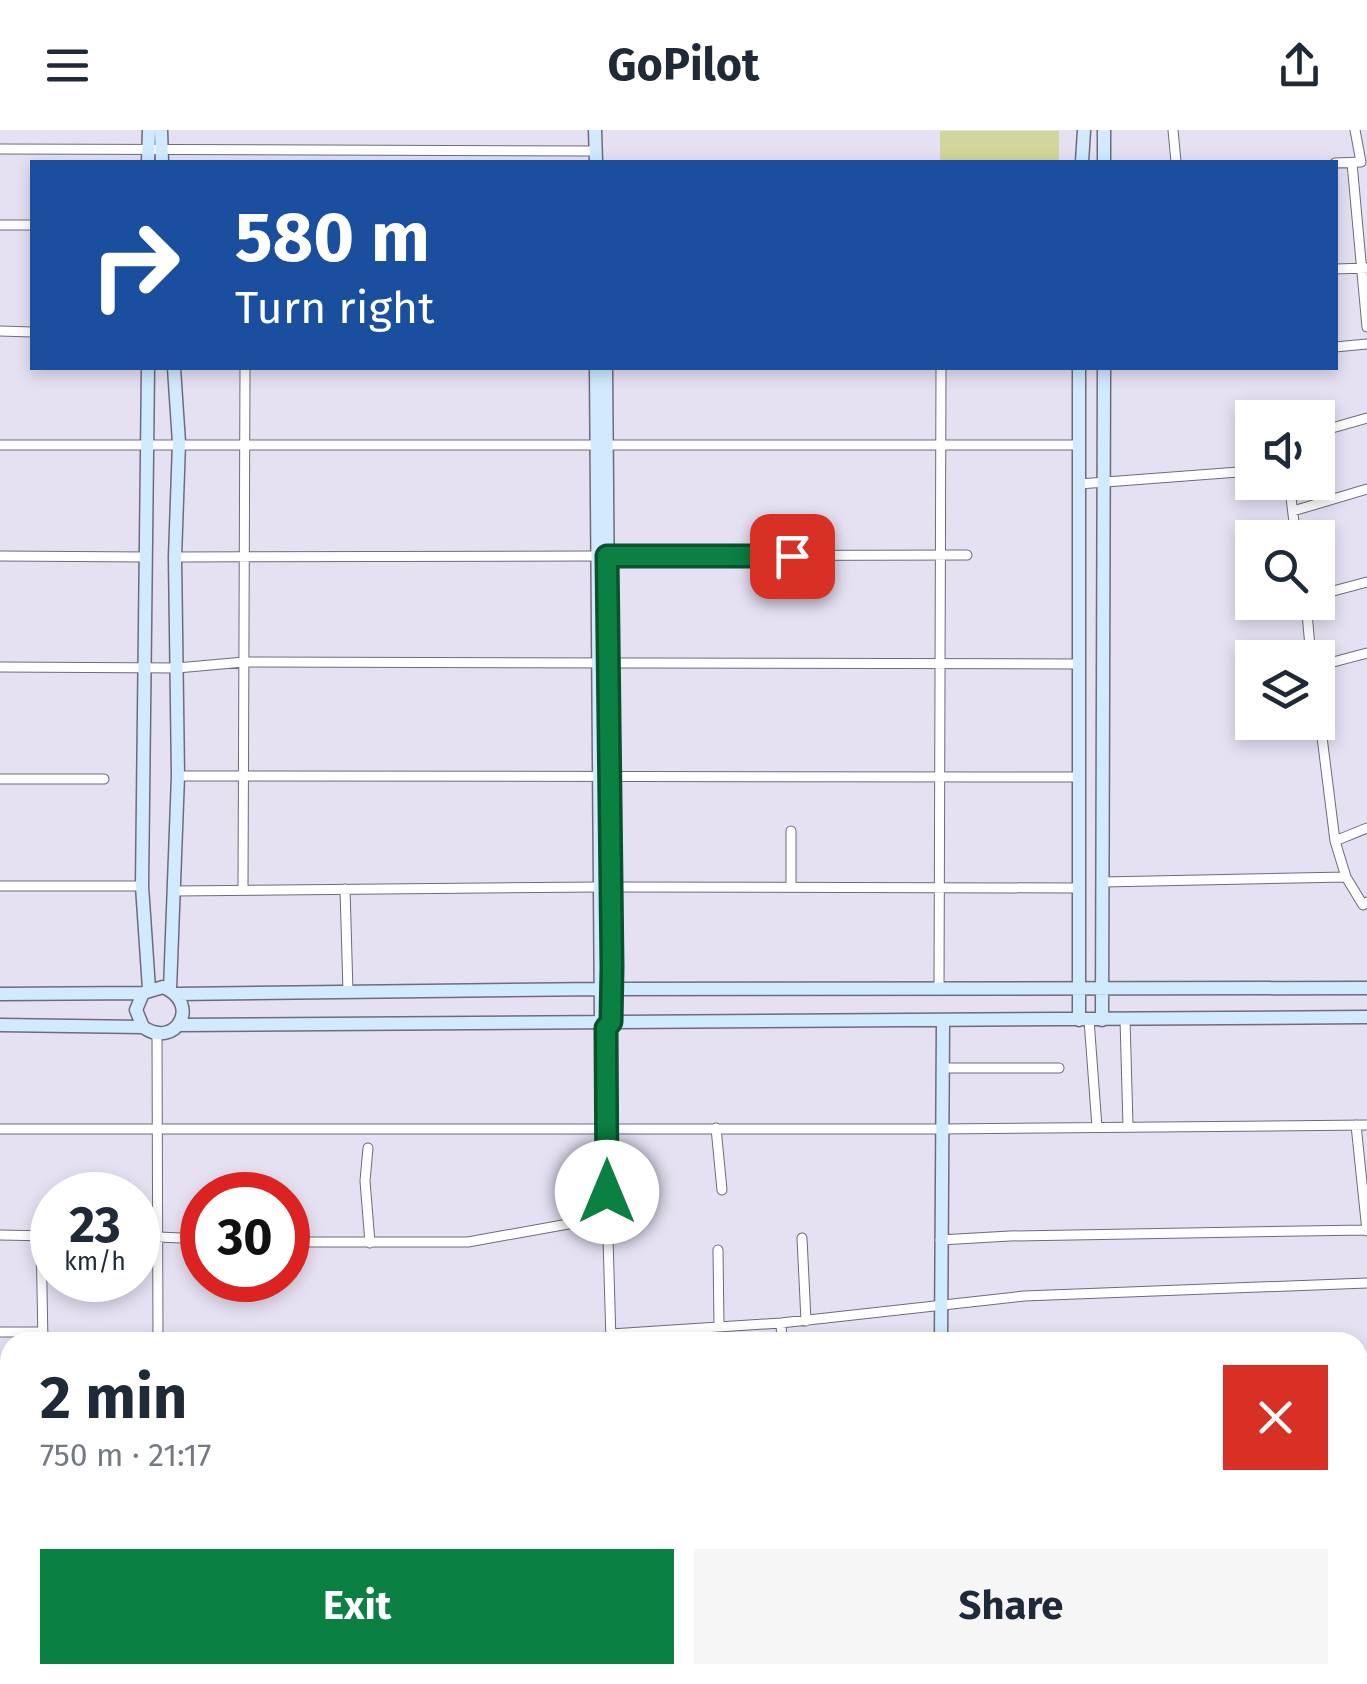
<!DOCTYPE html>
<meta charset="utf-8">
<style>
:root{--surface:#fff;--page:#f6f6f7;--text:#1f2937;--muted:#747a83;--accent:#0b8043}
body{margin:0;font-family:"Fira Sans",sans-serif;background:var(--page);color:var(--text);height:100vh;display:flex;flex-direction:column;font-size:38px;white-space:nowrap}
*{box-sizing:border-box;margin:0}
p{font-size:32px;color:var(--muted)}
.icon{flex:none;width:55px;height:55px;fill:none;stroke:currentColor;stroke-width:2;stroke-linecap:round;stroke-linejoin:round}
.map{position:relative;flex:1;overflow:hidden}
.details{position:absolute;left:0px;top:1202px;width:1368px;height:352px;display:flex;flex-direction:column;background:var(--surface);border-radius:30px 30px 0 0;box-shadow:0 5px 15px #0003}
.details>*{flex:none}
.guide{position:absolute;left:30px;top:30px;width:1308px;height:210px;border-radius:0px;box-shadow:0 5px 15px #0003;background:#1a4fa0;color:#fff;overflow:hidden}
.controls{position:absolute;left:1235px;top:270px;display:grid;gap:20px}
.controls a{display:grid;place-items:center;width:100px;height:100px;border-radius:0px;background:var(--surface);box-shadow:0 5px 15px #0003;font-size:50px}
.speed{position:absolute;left:30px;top:1042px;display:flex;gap:20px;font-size:50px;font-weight:700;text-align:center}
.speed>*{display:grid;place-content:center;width:130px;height:130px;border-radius:50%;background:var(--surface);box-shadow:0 5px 15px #0003;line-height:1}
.speed small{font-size:25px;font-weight:400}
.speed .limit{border:15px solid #d22;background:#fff;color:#111}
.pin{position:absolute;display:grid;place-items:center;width:85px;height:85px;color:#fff;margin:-42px;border-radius:20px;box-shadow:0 5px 15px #0006}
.me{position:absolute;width:110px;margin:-55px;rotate:0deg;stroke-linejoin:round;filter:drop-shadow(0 0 8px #0008)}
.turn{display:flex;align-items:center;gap:35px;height:210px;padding:0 40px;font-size:45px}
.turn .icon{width:130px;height:130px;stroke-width:2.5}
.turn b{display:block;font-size:70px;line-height:85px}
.round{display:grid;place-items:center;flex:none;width:105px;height:105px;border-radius:0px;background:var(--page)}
.headline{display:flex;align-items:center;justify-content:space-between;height:170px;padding:0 40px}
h1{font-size:60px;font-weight:700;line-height:75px}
.button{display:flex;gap:20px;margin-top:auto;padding:20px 40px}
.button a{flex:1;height:115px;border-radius:0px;background:var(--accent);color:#fff;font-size:40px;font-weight:700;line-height:115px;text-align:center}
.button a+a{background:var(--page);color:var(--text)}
header{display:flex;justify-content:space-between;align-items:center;height:130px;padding:0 40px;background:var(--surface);font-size:45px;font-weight:700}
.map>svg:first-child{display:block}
</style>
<header><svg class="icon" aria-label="menu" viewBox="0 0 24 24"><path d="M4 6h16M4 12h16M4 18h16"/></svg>GoPilot<svg class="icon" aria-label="share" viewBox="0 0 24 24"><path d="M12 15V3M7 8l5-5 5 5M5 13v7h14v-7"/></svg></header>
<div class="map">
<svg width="1367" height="1554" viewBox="0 0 1367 1554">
<rect width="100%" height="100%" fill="#e5e1f3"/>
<path fill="#d3d69b" d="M 940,1 L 1059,1 L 1059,32 L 940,32 Z"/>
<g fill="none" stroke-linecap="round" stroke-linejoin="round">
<g stroke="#6f6b7b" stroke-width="11">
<path id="street" d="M 1173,0 L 1176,32
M 0,19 L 596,21
M 1335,33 L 1361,32 L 1355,0
M 1352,33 L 1367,197
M 0,95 L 32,95
M 1335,139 L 1367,138
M 0,201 L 32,202
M 1335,217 L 1367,214
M 1318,302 L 1367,288
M 0,315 L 1079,315
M 1289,352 L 1296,408
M 1079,354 L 1252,341
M 1293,381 L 1367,359
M 0,426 L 146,427
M 175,427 L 967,425
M 1318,465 L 1367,452
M 1306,472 L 1311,528
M 1318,536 L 1367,523
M 0,537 L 177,538 L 244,532 L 1078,534
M 178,646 L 1077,647
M 0,649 L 104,649
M 1335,711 L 1367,698
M 1346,747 L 1363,775 L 1367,772
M 1103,752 L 1346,747 L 1335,711 L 1318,575
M 0,756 L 142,756
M 791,757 L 791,701
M 243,759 L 245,238
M 345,759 L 348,862
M 174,761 L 599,757 L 1077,758
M 939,859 L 941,238
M 1125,889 L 1128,996
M 1089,890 L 1097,997
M 607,898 L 606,1038 L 611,1212
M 157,904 L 158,1212
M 942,938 L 1059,938
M 1356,995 L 1367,1101
M 716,998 L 722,1060
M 0,999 L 941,999 L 1367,995
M 368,1018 L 365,1051 L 370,1113
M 0,1105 L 52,1106
M 41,1106 L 43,1212
M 138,1106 L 202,1109
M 802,1108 L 806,1191
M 940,1110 L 1010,1106 L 1366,1100
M 288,1112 L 468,1112 L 607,1087
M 718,1120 L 719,1196
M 781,1193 L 782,1212
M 0,1202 L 43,1202
M 611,1204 L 781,1193 L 1024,1166 L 1367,1153
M 1358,1243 L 1367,1241
M 0,1289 L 10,1293
M 1358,1315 L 1367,1313
M 0,1382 L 10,1384
M 1358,1451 L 1367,1449
M 0,1497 L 10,1499
M 63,1545 L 63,1554
M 261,1545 L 262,1554
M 621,1545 L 624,1554
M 1229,1545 L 1231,1554
M 1337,1545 L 1339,1554
M 552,1554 L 594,1545"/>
</g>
<g stroke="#6f6b7b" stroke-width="15">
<path id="secondary" d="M 161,0 L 162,32
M 595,0 L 596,32
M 1104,0 L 1104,32
M 148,32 L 149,0
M 1082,32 L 1084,0
M 148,238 L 142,756 L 149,859
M 596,238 L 601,892 L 606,898
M 606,238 L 611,837 L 611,892 L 608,896
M 170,859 L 178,646 L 175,427 L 179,313 L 174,238
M 0,864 L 143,863 L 163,857 C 202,873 176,920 143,897 L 136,880 L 143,863
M 177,864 L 601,859 L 1367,858
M 1079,890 L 1079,238
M 1102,890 L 1104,238
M 0,895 L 143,897
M 179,895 L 1367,887
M 941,1212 L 943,892
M 939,1545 L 939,1554"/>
</g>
<use href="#street" stroke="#fff" stroke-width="9"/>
<use href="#secondary" stroke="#d1eafe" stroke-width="12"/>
</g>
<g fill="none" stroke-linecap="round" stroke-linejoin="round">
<g stroke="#07532c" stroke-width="25">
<path id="route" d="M 607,1062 L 606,898 L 611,892 L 612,837 L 607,426 L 792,426"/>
</g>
<use href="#route" stroke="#0b8043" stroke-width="18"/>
</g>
</svg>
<div class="controls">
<a><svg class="icon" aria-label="sound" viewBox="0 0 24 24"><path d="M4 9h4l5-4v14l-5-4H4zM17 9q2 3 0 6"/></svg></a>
<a><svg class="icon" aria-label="search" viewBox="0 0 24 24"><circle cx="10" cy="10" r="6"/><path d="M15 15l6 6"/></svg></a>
<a><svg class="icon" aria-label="layers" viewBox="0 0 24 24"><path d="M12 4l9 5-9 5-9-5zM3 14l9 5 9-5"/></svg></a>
</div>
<div class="speed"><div>23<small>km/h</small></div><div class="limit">30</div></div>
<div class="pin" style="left:792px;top:426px;background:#d93025"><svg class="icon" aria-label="arrive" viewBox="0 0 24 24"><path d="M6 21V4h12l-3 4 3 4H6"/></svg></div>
<svg class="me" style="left:607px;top:1062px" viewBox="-20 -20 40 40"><circle r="19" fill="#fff"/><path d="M0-13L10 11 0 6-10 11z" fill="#0b8043"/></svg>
<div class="guide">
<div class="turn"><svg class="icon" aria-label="right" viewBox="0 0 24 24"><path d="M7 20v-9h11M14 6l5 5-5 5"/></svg><div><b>580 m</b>Turn right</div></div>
</div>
<section class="details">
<div class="headline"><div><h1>2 min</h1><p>750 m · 21:17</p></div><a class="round" style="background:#d93025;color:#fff"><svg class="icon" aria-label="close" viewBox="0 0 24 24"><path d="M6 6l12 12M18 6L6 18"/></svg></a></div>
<div class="button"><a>Exit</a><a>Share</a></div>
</section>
</div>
